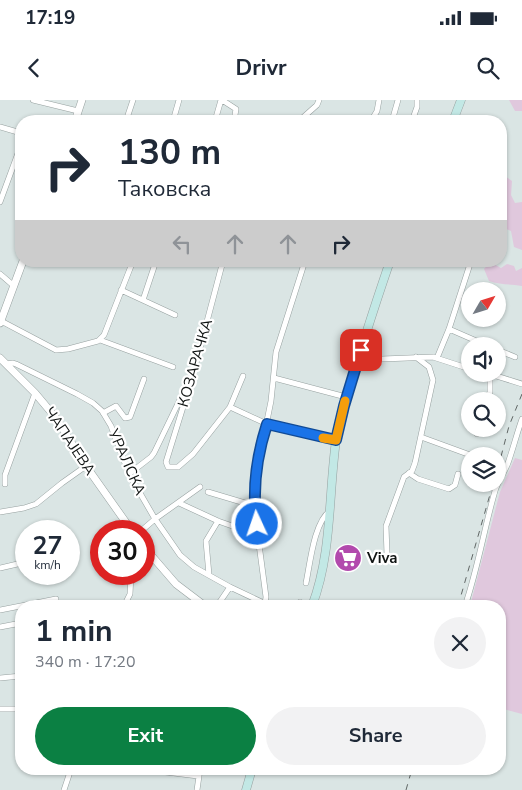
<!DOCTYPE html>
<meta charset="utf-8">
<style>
:root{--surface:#fff;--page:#f2f2f3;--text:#1f2937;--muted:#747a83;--accent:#0b8043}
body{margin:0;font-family:"Nunito Sans",sans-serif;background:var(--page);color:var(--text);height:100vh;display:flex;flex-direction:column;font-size:19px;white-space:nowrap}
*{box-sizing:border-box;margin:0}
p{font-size:16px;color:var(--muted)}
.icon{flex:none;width:28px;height:28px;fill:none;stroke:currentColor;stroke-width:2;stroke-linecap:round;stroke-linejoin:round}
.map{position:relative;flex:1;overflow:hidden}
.panel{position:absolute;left:15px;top:500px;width:491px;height:175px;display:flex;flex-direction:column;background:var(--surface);border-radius:20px;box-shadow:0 1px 4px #0004}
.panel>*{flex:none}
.top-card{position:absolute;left:15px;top:15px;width:492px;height:152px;border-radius:20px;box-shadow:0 1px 4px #0004;background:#fff;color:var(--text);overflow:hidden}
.needle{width:32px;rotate:51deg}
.fabs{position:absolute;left:461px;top:182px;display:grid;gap:10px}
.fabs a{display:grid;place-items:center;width:45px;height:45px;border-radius:50%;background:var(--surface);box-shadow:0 1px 4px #0004;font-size:25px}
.speed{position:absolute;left:15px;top:420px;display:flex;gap:10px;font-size:25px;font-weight:700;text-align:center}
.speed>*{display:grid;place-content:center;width:65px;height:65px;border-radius:50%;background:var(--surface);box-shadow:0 1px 4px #0004;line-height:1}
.speed small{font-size:12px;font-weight:400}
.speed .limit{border:8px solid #d22;background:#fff;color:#111}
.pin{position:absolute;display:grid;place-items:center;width:42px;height:42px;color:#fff;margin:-21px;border-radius:10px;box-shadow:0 2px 8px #0006}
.me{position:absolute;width:55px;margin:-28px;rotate:357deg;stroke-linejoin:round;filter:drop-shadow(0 0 4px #0008)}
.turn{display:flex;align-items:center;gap:18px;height:105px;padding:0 20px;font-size:22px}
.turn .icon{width:65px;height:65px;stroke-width:2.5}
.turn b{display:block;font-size:35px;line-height:42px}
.lanes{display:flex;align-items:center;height:48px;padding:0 20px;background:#0003;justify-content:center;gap:25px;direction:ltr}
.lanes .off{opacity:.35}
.round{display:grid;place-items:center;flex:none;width:52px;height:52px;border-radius:26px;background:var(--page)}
.summary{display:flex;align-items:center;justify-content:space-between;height:85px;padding:0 20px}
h1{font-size:30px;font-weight:700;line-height:38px}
.cta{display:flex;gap:10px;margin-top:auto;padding:10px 20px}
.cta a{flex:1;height:58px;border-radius:30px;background:var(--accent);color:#fff;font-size:20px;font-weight:700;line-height:58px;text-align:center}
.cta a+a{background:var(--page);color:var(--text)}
.status{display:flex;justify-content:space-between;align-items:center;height:35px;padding:0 25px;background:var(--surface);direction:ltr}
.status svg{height:14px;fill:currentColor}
header{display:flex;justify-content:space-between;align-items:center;height:65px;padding:0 20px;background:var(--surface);font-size:22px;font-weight:700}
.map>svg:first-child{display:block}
</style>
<div class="status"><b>17:19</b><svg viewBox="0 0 49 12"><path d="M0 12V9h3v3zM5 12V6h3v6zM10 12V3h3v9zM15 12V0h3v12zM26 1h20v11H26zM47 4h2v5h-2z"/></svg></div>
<header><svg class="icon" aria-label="back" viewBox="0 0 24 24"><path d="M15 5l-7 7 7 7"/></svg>Drivr<svg class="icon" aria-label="search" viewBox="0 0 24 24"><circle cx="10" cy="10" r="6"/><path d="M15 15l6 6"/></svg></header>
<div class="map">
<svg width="522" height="690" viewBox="0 0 522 690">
<rect width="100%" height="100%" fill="#dae5e4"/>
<path fill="#e0c8dd" d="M 509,0 L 522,0 L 522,11 L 515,11 Z
M 501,66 L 503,69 L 502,74 L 512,81 L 511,95 L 515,103 L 522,102 L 522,150 L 514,147 L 511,131 L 501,127 Z
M 490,162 L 501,168 L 507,164 L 514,166 L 516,171 L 522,168 L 522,186 C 511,184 500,185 489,181 L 484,169 Z
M 515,358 L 522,360 L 522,614 L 500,608 L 500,506 L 470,506 L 500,392 Z"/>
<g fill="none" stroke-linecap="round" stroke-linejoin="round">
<g stroke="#97a1a0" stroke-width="6">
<path id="minor" d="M 33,0 L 78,11
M 222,0 L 236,9 L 234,21
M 126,21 L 133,0
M 173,21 L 179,0
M 215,21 L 221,0
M 299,21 L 317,5 L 319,0
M 371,21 L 377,11 L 379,0
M 392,21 L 398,0
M 412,21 L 417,7 L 417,0
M 0,27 L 21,33
M 0,102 L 21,45
M 223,161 L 192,278 L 166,362 L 168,367 L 178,367 L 193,354 L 230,307 L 243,276
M 0,174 L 14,186
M 121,190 L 175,215
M 143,200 L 156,161
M 1,221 L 56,250 L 68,249 L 98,241 L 104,235 L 133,161
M 449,229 L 488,246
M 100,240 L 173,267
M 498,250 L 515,257
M 437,258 L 449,229 L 471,161
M 357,260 L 433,257 L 470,269
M 6,264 L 13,263 L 16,264 L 77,294 L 93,303 L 102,311 L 111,326 L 129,374 L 155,419 L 180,455 L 194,467 L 230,487 L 217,506
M 274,278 L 346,297
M 487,301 L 490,292 L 490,274 L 522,284
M 230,307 L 267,324 L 336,340
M 103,313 L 116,306 L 125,318 L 130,317 L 144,279
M 477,334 L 479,329
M 421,337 L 473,356
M 409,373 L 418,379 L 449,389 L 455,385 L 458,374
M 129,374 L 151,357 L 154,353 L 187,285
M 5,384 L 5,375 L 35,293
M 208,392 L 255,406
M 179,403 L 218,421 L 258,435
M 0,412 L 24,408 L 36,404 L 62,383 L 86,366
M 141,431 L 155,419 L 200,387
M 387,454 L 386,426 L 404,377 L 412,371 L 415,363 L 433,280 L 429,267 L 416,257
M 0,468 L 26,462
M 209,475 L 206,441 L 218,421
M 306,483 C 310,464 314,422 330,411
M 230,487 L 270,506
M 265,504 L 266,497 L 255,414 L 258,365 L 271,301 L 276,252 L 305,161
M 124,506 L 130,494 L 131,474
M 299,506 L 300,502
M 465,506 C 478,468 484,429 495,391 C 498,381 504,373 508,363 C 513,349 517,333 522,319
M 0,510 L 56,499
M 0,527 L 21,523
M 0,578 L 21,576
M 0,609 L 21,609
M 120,669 L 133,669
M 141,669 L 198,676
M 64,690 L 71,669
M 197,690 L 200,669"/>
</g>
<g stroke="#97a1a0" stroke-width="8">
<path id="tertiary" d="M 75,21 L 82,0
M 0,223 L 23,161
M 0,258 L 35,293 L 56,318 L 86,366 L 132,431
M 144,447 L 176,484 L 205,506"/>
</g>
<g stroke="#97a1a0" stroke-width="9">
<path id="secondary" d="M 453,21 L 461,0
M 312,506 C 333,451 328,391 337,333 C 340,316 346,301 351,285 C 362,243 376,202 390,161
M 246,690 L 252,669"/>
</g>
<use href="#minor" stroke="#fff" stroke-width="5"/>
<use href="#tertiary" stroke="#fff" stroke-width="7"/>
<use href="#secondary" stroke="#c2e8e5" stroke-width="8"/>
<path stroke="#616766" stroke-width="1" stroke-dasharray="6 6" stroke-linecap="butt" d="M 498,368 L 509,326 L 522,294
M 458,506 L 493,384
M 406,690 L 412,669"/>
</g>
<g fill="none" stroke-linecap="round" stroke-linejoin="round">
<g stroke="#114b97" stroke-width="12">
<path id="route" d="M 257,424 C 252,391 257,355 267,324 L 336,340 L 344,306 L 361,250"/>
</g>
<use href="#route" stroke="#1a73e8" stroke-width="9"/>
<path stroke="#f59e0b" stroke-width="9" d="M 323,338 L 336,340 L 345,301"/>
</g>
<defs>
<g id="supermarket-disc" transform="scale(1.4375)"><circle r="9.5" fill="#b24aad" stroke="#fff"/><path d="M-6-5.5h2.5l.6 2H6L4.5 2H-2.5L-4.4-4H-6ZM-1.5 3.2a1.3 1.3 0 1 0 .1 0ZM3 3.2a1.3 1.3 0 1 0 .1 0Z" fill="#fff"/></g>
</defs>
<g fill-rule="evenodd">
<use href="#supermarket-disc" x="348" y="458"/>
</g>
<g text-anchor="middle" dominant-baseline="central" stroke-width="4.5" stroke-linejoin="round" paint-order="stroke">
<g font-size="15" fill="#111514" stroke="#fff">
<text transform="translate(195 263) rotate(-74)">КОЗАРАЧКА</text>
<text transform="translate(70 341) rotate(56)">ЧАПАЈЕВА</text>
<text transform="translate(127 362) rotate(66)">УРАЛСКА</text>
</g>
<g font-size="15" font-weight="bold" fill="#111514" stroke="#fff" text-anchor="start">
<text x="367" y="458">Viva</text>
</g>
</g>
</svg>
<div class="fabs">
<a><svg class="needle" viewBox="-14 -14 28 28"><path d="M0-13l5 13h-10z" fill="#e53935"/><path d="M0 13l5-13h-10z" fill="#747a83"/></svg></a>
<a><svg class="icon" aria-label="sound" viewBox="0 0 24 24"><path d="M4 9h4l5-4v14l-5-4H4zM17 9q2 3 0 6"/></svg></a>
<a><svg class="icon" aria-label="search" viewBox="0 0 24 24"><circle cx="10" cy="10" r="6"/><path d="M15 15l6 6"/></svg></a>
<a><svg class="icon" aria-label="layers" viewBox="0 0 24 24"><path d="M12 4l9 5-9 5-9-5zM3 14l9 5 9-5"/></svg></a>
</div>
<div class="speed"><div>27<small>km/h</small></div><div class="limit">30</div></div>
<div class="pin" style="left:361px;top:250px;background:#d93025"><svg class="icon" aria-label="arrive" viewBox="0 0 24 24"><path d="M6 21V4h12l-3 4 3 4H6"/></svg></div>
<svg class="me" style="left:257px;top:424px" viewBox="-20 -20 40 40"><circle r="17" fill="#1a73e8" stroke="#fff" stroke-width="3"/><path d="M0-11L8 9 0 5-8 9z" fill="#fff"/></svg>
<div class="top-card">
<div class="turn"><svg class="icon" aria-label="right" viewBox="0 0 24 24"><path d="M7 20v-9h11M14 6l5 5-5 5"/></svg><div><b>130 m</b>Таковска</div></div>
<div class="lanes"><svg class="icon off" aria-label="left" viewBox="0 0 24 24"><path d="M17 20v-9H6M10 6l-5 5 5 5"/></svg><svg class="icon off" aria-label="ahead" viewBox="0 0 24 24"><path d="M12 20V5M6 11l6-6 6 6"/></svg><svg class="icon off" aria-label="ahead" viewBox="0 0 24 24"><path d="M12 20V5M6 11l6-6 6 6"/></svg><svg class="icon" aria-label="right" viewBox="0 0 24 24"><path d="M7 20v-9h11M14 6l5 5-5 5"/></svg></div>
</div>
<section class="panel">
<div class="summary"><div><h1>1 min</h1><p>340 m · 17:20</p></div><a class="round"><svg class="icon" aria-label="close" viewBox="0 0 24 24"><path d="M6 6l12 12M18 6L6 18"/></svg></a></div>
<div class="cta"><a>Exit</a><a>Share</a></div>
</section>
</div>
